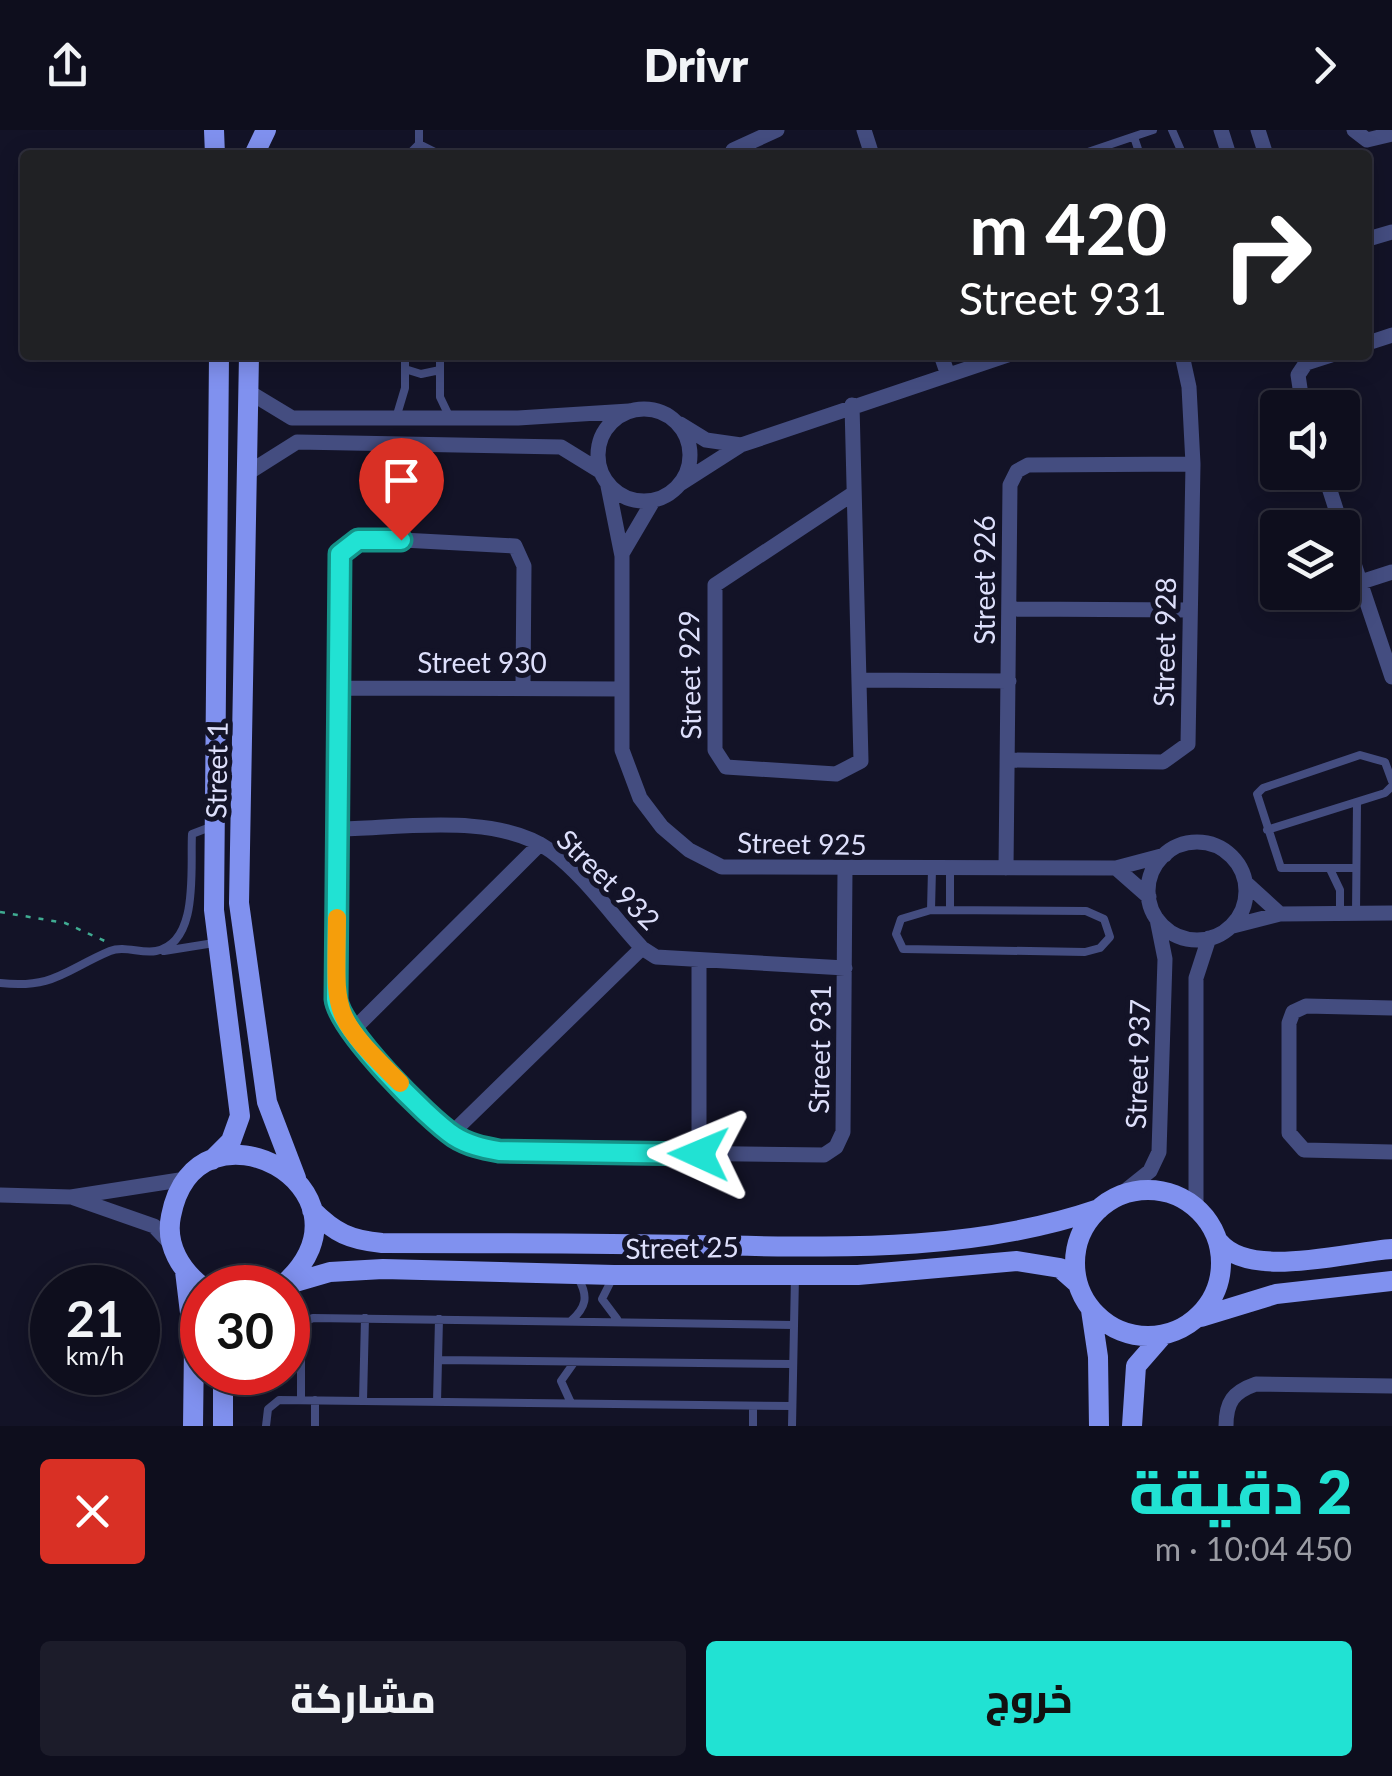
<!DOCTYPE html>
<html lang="ar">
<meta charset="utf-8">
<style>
:root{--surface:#0e0e1d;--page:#1c1c2a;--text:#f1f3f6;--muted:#9b9ca4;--line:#2e2e3b;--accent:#21e2d3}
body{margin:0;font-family:Lato,Cairo,sans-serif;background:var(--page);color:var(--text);direction:rtl;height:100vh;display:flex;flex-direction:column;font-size:38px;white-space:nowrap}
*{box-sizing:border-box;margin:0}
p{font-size:32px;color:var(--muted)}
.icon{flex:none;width:55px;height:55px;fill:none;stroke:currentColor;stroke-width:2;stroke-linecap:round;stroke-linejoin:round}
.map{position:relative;height:1296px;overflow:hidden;direction:ltr}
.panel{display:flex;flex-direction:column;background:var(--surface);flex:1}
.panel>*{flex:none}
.hud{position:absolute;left:20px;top:20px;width:1352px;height:210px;border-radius:10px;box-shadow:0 5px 25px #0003,0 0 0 2px var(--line);direction:rtl;background:#202124;color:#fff;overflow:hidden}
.tools{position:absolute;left:1260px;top:260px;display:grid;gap:20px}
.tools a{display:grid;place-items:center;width:100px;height:100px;border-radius:10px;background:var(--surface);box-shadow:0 5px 25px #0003,0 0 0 2px var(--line);font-size:50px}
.speed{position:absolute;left:30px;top:1135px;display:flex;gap:20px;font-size:50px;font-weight:700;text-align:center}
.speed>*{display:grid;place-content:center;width:130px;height:130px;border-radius:50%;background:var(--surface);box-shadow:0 5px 25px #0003,0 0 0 2px var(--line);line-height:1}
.speed small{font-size:25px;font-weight:400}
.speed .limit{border:15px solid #d22;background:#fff;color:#111}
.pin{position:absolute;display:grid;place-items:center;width:85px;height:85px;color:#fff;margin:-102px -42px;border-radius:50% 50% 50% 0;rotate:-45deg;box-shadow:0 0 10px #0007}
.pin .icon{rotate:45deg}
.me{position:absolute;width:110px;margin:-55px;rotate:271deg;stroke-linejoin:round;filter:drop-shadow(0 0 8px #0008)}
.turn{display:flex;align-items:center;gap:35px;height:210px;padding:0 40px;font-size:45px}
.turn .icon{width:130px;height:130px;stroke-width:2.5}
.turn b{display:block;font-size:70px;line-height:85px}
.round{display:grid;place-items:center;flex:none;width:105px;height:105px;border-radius:10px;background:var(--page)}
.overview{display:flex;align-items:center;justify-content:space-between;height:170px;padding:0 40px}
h1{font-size:60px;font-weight:800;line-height:75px;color:var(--accent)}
.cta{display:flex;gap:20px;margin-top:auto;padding:20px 40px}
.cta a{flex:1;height:115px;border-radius:10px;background:var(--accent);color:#111;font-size:40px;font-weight:800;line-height:115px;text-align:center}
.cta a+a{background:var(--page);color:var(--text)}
header{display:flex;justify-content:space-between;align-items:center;height:130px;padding:0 40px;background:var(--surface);font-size:45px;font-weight:800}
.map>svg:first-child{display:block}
</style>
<header><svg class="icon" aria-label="forward" viewBox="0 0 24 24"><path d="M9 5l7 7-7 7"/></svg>Drivr<svg class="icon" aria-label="share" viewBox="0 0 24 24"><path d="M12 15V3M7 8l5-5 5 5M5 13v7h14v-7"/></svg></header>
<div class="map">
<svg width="1392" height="1296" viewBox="0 0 1392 1296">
<rect width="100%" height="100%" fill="#131327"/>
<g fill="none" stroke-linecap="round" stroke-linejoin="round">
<path stroke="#40ac92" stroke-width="2.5" stroke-dasharray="5 8" stroke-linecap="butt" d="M 0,782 L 65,793 L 107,812"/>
<path stroke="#444d80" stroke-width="8" d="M 1172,0 L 1183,25
M 1134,7 L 1140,25
M 419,14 L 441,25
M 408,25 L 419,14 L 419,0
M 1079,25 L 1153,0
M 440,225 L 440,267 L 450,288
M 405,239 L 421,244 L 440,240
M 396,288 L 405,258 L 405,225
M 1267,700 L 1385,663 L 1392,656
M 1356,738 L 1281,738 L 1257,664 L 1263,658 L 1360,625 L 1385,632 L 1392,651
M 1330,739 L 1340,760 L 1340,782
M 931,780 L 1086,781 L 1104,789 L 1110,807 L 1100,818 L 1085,822 L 903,819 L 896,804 L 901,789 Z
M 931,780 L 932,739
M 950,780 L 950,739
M 1356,784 L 1357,672
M 164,821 L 214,813
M 0,853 C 54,859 65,840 110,821 C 124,815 141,824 156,821 C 200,813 190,737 192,704 L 213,696
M 613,1147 L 602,1169 L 617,1189
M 571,1191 C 586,1177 589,1167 578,1148
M 438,1230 L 792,1234
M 301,1270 L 301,1200 L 304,1192 L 313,1188 L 793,1195
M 363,1271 L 365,1188
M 437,1272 L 439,1189
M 571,1273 L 561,1251 L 573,1234
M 266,1296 L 268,1279 L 279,1270 L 792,1276
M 315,1296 L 315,1270
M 753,1296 L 753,1276
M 792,1296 L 795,1146"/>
<path stroke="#444d80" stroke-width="15" d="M 864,0 L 872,25
M 1221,0 L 1229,25
M 1258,0 L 1266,25
M 1354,0 L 1367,10 L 1392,4
M 731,25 L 733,20 L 777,0
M 1368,109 L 1392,102
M 1368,213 L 1392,205
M 941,225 L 948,245
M 249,262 L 292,288 L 518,288 L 629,281
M 852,275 L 861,631 L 836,644 L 726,637 L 715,620 L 715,455 L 854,363
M 1303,278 L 1298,245 L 1306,233 L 1331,225
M598 325a46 46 0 1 1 92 0a46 46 0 1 1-92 0Z
M 680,294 L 706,310 L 741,315
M 1324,342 L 1342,398
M 248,343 L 297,312 L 561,317 L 600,341
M 680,354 L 741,315 L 1008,225
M 608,356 L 622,426 L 622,620 L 640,668 L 662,697 L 689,720 L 722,737 L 1116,738 L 1165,725
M 1342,398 L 1392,547
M 623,422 L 653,371
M 1361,452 L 1392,442
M 1009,479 L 1190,480
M 859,550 L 1009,551
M 523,556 L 524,436 L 515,416 L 365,408 L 351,412 L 340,424 L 337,878 L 350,903 L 451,1004 L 499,1021 L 824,1025 L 836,1017 L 843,1002 L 845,740
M 341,558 L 622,559
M 1008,630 L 1163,632 L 1188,614 L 1193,334 L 1189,257 L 1182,225
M 338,699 C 401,698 498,682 551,721 C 585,746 613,787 642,818 L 656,827 L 845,838
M1148 761a49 49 0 1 1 98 0a49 49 0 1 1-98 0Z
M 1006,738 L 1010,355 L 1017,341 L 1028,335 L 1193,334
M 1116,738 L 1149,767
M 1246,753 L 1280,784
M 1233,796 L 1280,784 L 1392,783
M 699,833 L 699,1025
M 1392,878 L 1306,876 L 1293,882 L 1289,893 L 1289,1003 L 1304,1020 L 1392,1022
M 350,903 L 540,714
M 451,1004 L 642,818
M 0,1065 L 71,1067 L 186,1049
M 1120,1065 L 1150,1041 L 1159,1022 L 1165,829 L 1157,789
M 74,1068 L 154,1096 L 172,1115
M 1196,1078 L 1196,848 L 1209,808
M 1226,1296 C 1226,1272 1233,1262 1256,1254 L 1392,1256"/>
<path stroke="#8091ef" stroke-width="20" d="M 214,0 L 215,25
M 254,25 L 266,0
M 249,225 L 239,773 L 267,972 L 296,1048
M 212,1030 L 231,1011 L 240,986 L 214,780 L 219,225
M1075 1133a73 73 0 1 1 146 0a73 73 0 1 1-146 0Z
M 312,1080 C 335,1103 350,1110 382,1113 C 485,1113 589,1113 693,1115 C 830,1117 967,1124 1099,1079
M 1219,1112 C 1250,1150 1346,1122 1392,1119
M 185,1141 L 194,1216 L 193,1296
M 282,1156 L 330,1142 L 383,1139 L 614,1145 L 858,1145 L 1017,1131 L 1060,1138 L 1077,1153
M 204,1158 C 181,1141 165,1115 171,1086 C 196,956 388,1059 284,1154
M 1091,1180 L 1098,1227 L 1099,1296
M 1201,1187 L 1276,1164 L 1392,1151
M 223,1242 L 223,1296
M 1132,1296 L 1136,1236 L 1163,1205"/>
</g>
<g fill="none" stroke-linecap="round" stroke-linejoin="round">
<g stroke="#159389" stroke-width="25">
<path id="route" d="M 401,410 L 358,410 L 340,424 L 336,869 C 339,899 427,988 454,1006 C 468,1015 483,1018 499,1021 L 699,1024"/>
</g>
<use href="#route" stroke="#21e2d3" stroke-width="18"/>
<path stroke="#f59e0b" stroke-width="18" d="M 337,788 C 336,886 329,882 400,953"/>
</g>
<g text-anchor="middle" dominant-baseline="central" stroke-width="10" stroke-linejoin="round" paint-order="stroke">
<g font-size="28" fill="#dddffb" stroke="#131327">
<text transform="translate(984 450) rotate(-90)">Street 926</text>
<text transform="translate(1164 512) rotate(-89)">Street 928</text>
<text x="482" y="532">Street 930</text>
<text transform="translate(689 545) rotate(-91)">Street 929</text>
<text transform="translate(216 640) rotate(-89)">Street 1</text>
<text transform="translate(802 713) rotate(1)">Street 925</text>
<text transform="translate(609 749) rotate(44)">Street 932</text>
<text transform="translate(819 919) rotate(-89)">Street 931</text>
<text transform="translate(1137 934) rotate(-88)">Street 937</text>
<text transform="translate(682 1117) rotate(-1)">Street 25</text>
</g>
</g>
</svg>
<div class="tools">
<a><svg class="icon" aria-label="sound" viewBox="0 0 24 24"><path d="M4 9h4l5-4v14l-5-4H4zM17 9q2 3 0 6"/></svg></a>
<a><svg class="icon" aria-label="layers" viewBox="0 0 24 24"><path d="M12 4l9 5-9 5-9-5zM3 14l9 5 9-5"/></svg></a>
</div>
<div class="speed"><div>21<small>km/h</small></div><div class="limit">30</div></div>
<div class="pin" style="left:401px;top:410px;background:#d93025"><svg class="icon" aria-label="arrive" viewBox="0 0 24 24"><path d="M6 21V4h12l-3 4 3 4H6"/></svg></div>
<svg class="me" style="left:699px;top:1024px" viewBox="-20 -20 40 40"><path d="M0-17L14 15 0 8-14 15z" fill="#21e2d3" stroke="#fff" stroke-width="4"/></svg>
<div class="hud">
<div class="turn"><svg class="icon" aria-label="right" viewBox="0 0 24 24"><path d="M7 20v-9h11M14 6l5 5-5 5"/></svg><div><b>420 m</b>Street 931</div></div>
</div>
</div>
<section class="panel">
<div class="overview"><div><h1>2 دقيقة</h1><p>450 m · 10:04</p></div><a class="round" style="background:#d93025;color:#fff"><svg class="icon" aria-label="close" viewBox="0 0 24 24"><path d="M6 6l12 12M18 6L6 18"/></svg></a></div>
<div class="cta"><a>خروج</a><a>مشاركة</a></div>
</section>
